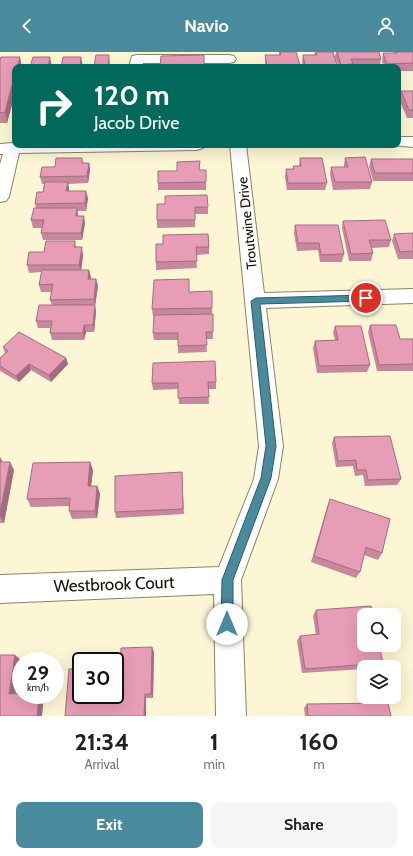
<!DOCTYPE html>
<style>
:root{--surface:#fff;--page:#f6f6f6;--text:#222;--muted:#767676;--accent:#498b9c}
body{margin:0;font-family:Cabin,sans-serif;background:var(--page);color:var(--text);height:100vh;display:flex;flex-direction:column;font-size:15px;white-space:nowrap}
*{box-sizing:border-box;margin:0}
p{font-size:13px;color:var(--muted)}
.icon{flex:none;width:22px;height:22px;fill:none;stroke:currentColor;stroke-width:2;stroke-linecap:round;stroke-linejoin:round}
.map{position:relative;height:664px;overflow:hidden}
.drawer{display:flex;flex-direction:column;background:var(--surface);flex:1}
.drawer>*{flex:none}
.banner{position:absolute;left:12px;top:12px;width:389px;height:84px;border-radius:8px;box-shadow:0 4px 16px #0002;background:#00695c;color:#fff;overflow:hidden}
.tools{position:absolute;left:357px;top:556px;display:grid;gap:8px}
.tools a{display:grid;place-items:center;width:44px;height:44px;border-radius:8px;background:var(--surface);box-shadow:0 4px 16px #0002;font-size:20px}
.speed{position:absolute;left:12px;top:600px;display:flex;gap:8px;font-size:20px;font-weight:700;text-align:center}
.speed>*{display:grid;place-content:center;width:52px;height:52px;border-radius:50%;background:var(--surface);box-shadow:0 4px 16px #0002;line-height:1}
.speed small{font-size:10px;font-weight:400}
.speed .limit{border:2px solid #111;border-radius:6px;background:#fff;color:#111}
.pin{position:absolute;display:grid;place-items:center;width:34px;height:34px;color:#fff;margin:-17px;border:2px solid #fff;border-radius:50%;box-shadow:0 1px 4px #0007}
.me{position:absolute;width:44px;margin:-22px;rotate:0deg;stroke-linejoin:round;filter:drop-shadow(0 0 3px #0008)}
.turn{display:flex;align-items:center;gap:14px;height:84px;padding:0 16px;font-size:18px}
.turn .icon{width:52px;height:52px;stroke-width:2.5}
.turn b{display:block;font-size:28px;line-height:34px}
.eta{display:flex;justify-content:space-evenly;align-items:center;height:68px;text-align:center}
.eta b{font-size:24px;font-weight:700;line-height:28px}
.primary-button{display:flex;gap:8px;margin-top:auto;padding:8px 16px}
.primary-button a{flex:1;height:46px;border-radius:8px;background:var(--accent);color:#fff;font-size:16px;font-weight:700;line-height:46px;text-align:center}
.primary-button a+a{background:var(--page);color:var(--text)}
header{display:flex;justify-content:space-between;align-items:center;height:52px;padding:0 16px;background:var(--accent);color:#fff;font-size:18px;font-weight:700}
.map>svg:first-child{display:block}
</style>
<header><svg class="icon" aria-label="back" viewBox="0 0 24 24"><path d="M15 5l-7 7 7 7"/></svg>Navio<svg class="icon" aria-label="person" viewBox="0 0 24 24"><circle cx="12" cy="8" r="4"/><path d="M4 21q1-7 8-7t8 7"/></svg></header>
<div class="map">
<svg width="413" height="664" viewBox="0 0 413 664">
<rect width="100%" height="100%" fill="#fcf6d5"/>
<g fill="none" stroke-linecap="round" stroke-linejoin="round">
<g stroke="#898465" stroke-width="2">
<path id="minor" d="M 137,3 L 229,3 L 234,4 L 236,7 L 234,10 L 229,11 L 143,11 L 143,15 L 129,15 L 132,4 Z
M 398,85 L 413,85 L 413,95 L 392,93 L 398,93 Z
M 12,91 L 15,93 L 205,93 L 203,96 L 197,98 L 19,101 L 9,145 L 6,149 L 0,150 L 0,112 L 3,102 L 0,102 L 0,92 Z
M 230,93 L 246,93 L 264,241 L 413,237 L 413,251 L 266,256 L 283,394 L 278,427 L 241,528 L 246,664 L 216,664 L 214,542 L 0,551 L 0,523 L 219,515 L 254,427 L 259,394 Z"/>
</g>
<use href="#minor" fill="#fff" fill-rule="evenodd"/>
</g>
<path fill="#c7879d" d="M 279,0 L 296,0 L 300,13 L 299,15 L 265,15 L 265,3 L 279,3 Z
M 315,0 L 333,0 L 337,13 L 336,15 L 303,15 L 302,10 L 303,3 L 314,3 Z
M 336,0 L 379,0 L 381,7 L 380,14 L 339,15 L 335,5 Z
M 394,0 L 413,0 L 413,19 L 398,19 L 398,15 L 384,15 L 382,9 L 383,1 L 393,1 Z
M 0,8 L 22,15 L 15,15 L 15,42 L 7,71 L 0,71 Z
M 401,39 L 413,39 L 413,66 L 407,66 L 399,47 Z
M 398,48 L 401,56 L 399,63 L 398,63 Z
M 82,106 L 83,111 L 89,111 L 90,118 L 88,131 L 68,132 L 69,139 L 88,146 L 86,159 L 77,159 L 78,164 L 85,171 L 82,188 L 43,188 L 41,181 L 42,176 L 33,176 L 31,168 L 36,156 L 35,152 L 43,140 L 44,132 L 42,132 L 40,125 L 55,115 Z
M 300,106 L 327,131 L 325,138 L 287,138 L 285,125 L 286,117 L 293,117 L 293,114 L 299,114 Z
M 345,106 L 372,130 L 370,137 L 333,138 L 330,122 L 331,115 L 344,115 L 344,113 Z
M 371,107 L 413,107 L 413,129 L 373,129 L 369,115 Z
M 200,118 L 206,118 L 206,138 L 158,138 L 158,131 Z
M 157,152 L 208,155 L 208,162 L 195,162 L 195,175 L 157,176 Z
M 343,169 L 391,188 L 389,195 L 371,196 L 373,201 L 371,209 L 349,209 L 342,176 Z
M 295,173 L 344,202 L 342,210 L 320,210 L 318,198 L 297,199 L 294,181 Z
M 413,181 L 413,207 L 398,207 L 392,189 L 394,182 Z
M 75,189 L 76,195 L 83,203 L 81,218 L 91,225 L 90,227 L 98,234 L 95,254 L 96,260 L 94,280 L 86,280 L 84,288 L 52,288 L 50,281 L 51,276 L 38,276 L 36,269 L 52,253 L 50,248 L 52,240 L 41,240 L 39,233 L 41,220 L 29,221 L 27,213 L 44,200 Z
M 156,192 L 209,195 L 209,202 L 196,203 L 197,216 L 156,218 Z
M 190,240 L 212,256 L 213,287 L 206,287 L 207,300 L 178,301 L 178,288 L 154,288 L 153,281 L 154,264 L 153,264 L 152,257 Z
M 370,273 L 400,287 L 413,287 L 413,319 L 377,319 L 368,280 Z
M 335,274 L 370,313 L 367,320 L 317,321 L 313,296 L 315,289 L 335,288 L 333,281 Z
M 3,295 L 66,306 L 68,312 L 51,330 L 31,318 L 19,330 L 0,319 L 0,306 L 5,301 Z
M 216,330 L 216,337 L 208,337 L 209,352 L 179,352 L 178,337 L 153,338 L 152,331 Z
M 334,385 L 401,427 L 397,433 L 365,434 L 363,423 L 355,424 L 353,414 L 336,415 L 332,391 Z
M 0,405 L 2,410 L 14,418 L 4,471 L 0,471 Z
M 93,418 L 91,434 L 97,434 L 100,442 L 97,466 L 72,467 L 69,459 L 70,454 L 31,455 L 27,447 Z
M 182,420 L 184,462 L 116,466 L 115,460 Z
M 330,447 L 382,501 L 378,508 L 364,503 L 360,520 L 356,526 L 311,510 L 327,455 Z
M 316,558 L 383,611 L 380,615 L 364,615 L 364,617 L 302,621 L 297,589 L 300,584 L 316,583 L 313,564 Z
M 154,600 L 153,646 L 146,646 L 146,664 L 65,664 L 120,615 Z
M 307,652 L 391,664 L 305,664 L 304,656 Z"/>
<path fill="#a26e7f" d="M 109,3 L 110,15 L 108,15 Z
M 20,5 L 22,15 L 17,15 Z
M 50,5 L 52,15 L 48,15 Z
M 81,5 L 83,15 L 80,15 Z
M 15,22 L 15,42 L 7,71 L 5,60 Z
M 89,111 L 90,118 L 88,131 L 87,124 Z
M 68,130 L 69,137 L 68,146 L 66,139 Z
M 86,139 L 88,146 L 86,159 L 85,151 Z
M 77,156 L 78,163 L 77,171 L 76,164 Z
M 84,164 L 85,171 L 82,188 L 81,181 Z
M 82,195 L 83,203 L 81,220 L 79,213 Z
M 89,218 L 91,225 L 89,234 L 88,227 Z
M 96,227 L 98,234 L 95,254 L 94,247 Z
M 95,253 L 96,260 L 94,280 L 93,273 Z
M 84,273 L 86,280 L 84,288 L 83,281 Z
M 66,306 L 68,312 L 51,330 L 49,323 Z
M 29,312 L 31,318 L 19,330 L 16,324 Z
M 0,405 L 2,409 L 1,418 L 0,417 Z
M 10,410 L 14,418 L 4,471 L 0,464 L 0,461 Z
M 90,410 L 93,418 L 90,442 L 88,434 Z
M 97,434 L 100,442 L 97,466 L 95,459 Z
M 152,595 L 154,600 L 153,646 L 151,642 Z
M 15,603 L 20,607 L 15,646 L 9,642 Z
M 145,642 L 146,646 L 146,664 L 144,664 Z
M 39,643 L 42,643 L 44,645 L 42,664 L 37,664 Z"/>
<path fill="#e79db6" stroke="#a26e7f" d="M 280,0 L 296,0 L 300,13 L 267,14 L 265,3 L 281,3 Z
M 316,0 L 333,0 L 337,13 L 305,13 L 303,3 L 317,3 Z
M 337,0 L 379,0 L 381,7 L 351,7 L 353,12 L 341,13 Z
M 397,0 L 413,0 L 413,11 L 387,12 L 383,1 L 397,1 Z
M 96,3 L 109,3 L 108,15 L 94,15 Z
M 204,3 L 204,15 L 160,15 L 161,4 Z
M 1,5 L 20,5 L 17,15 L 15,15 L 15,22 L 5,60 L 0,61 L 0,8 Z
M 33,5 L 50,5 L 48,15 L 30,15 Z
M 63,5 L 81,5 L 80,15 L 61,15 Z
M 401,39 L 413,39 L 413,58 L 409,58 Z
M 398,48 L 401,56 L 398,56 Z
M 365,105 L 372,130 L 335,130 L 331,115 L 348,115 L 345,106 Z
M 56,106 L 82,106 L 82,111 L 89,111 L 87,124 L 40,125 L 42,115 L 55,115 Z
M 300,106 L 322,106 L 327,131 L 288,131 L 286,117 L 294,117 L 293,114 L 301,114 Z
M 371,107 L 413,107 L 413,121 L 375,121 Z
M 200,109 L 199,118 L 206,118 L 206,130 L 158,131 L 158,119 L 177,119 L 177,110 Z
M 45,130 L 68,130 L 66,139 L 86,139 L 85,151 L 35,152 L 37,140 L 43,140 Z
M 207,143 L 208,155 L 195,155 L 195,168 L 157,168 L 157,152 L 165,152 L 165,144 Z
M 34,156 L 77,156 L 76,164 L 84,164 L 81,181 L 41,181 L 44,168 L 31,168 Z
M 385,168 L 391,188 L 369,188 L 373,201 L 351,202 L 343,169 Z
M 295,173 L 338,173 L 344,202 L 321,203 L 319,191 L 298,191 Z
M 413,181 L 413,199 L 400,200 L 394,182 Z
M 208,182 L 209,195 L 196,195 L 197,209 L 156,210 L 156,192 L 163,192 L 163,183 Z
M 46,189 L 75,189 L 74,195 L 82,195 L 79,213 L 27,213 L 29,200 L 44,200 Z
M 42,218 L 89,218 L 88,227 L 96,227 L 94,247 L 50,248 L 53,232 L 39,233 Z
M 189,227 L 189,240 L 212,239 L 212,256 L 152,257 L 154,228 Z
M 39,253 L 95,253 L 93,273 L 84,273 L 83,281 L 50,281 L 52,269 L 36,269 Z
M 213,262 L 213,280 L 206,280 L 207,293 L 178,294 L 178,281 L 153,281 L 154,263 Z
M 370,273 L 396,273 L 400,287 L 413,287 L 413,312 L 379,313 Z
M 335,274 L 361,274 L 370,313 L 319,314 L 315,289 L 338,288 Z
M 19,280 L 66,306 L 49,323 L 29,312 L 16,324 L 0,314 L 0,306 L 8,299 L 3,295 Z
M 215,309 L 216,330 L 208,330 L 209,345 L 178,346 L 178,331 L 152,331 L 153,311 Z
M 390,384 L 401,427 L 368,428 L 366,418 L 357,418 L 356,408 L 338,409 L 334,385 Z
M 0,410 L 10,410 L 0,461 Z
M 90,410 L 88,434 L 97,434 L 95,459 L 69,459 L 70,446 L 27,447 L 33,411 Z
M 182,420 L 183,457 L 115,460 L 115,424 Z
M 330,447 L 390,467 L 382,501 L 366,495 L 360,520 L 314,504 Z
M 371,554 L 373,563 L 364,563 L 364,593 L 379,593 L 383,611 L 305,617 L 300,584 L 319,582 L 316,558 Z
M 152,595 L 151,642 L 145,642 L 144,664 L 65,664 L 69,617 L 81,616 L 81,643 L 115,643 L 115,615 L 120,615 L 121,596 Z
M 0,603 L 15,603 L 9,642 L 21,641 L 21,643 L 39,643 L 37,664 L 0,664 Z
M 388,651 L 391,664 L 308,664 L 307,652 Z"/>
<path fill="#498b9c" stroke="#2f5a65" d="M 366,243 L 370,246 L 366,249 L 260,252 L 276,394 L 271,426 L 233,528 L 233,572 L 231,576 L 227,578 L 223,576 L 221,572 L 222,528 L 261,426 L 266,394 L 251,249 L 256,246 Z"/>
<g text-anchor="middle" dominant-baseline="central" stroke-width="3" stroke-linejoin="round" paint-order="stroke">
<g font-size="14" fill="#141207" stroke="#fff">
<text transform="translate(247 171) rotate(-96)">Troutwine Drive</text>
</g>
<g font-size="17" fill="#141207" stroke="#fff">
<text transform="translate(114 532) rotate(-2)">Westbrook Court</text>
</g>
</g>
</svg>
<div class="tools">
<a><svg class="icon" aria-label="search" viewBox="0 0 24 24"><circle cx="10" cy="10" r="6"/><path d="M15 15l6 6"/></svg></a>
<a><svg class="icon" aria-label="layers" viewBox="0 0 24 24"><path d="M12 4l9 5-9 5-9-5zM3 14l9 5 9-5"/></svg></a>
</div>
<div class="speed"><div>29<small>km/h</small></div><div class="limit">30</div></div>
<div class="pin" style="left:366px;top:246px;background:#d93025"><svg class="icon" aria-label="arrive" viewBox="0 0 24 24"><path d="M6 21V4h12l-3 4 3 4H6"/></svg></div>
<svg class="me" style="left:227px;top:572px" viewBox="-20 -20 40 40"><circle r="19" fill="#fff"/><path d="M0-13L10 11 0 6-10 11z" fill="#498b9c"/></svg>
<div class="banner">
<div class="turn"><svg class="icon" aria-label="right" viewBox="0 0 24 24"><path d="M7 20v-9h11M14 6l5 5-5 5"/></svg><div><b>120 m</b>Jacob Drive</div></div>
</div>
</div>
<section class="drawer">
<div class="eta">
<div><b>21:34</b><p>Arrival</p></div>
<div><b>1</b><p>min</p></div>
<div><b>160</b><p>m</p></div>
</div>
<div class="primary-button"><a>Exit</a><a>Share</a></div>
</section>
